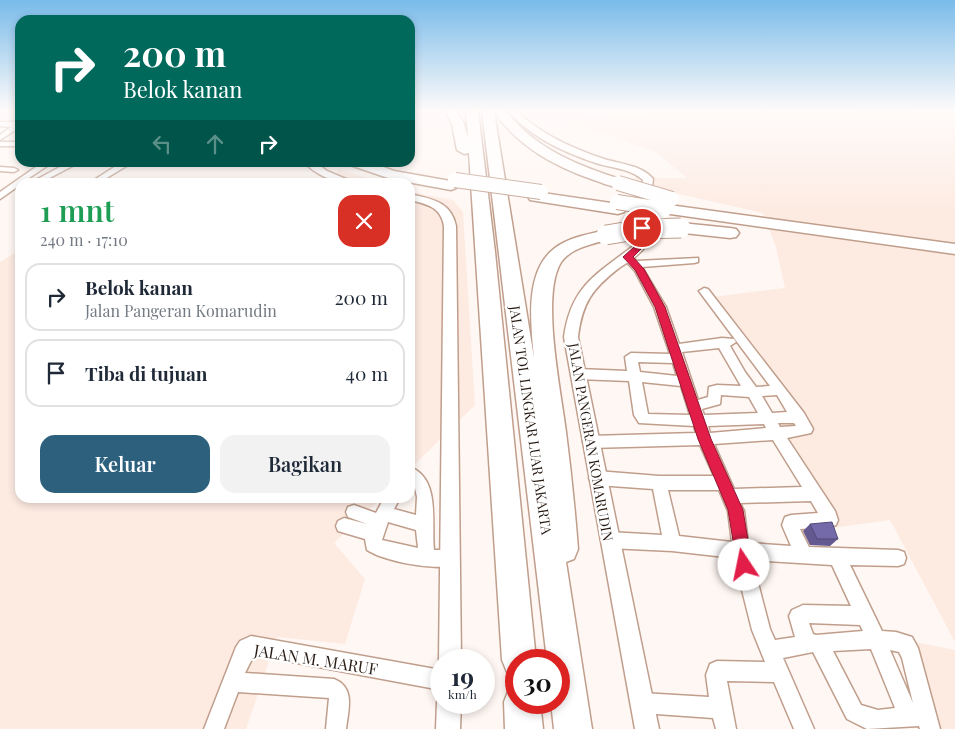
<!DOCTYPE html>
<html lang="id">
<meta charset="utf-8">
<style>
:root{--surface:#fff;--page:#f2f2f3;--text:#1f2937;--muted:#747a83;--line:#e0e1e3;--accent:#2d607d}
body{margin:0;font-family:"Playfair Display",serif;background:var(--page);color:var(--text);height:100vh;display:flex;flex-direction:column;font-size:19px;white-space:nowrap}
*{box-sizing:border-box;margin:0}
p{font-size:16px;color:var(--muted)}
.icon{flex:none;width:28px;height:28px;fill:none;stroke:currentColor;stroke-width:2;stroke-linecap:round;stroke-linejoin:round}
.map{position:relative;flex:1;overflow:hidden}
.sheet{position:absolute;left:15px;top:178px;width:400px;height:325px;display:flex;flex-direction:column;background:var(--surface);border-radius:15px;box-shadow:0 2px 8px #0003}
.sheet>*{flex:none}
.banner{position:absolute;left:15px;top:15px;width:400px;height:152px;border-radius:15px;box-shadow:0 2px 8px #0003;background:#00695c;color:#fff;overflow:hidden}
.speed{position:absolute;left:430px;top:649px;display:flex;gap:10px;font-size:25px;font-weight:700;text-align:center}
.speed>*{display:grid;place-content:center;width:65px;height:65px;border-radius:50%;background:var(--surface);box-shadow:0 2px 8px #0003;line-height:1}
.speed small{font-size:12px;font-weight:400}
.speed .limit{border:8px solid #d22;background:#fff;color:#111}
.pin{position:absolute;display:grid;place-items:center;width:42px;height:42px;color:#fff;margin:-21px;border:2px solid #fff;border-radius:50%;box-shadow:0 1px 5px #0007}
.me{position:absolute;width:55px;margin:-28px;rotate:349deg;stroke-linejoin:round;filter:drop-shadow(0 0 4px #0008)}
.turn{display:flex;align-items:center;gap:18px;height:105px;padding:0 25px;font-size:22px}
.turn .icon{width:65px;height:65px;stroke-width:2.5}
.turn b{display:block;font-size:35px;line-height:42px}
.lanes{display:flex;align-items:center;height:48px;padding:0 25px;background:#0003;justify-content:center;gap:25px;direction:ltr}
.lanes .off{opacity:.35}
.round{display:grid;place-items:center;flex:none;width:52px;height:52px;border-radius:15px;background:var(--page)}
.head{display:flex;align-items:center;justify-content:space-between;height:85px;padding:0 25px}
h1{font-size:30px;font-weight:600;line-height:38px;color:#1e9e55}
.cta{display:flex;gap:10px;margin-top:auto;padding:10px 25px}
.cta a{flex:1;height:58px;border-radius:15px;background:var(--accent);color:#fff;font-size:20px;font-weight:600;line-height:58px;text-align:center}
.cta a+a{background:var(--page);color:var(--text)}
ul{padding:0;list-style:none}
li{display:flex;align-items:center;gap:15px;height:68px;margin:0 10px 8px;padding:0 15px;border:2px solid var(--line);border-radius:15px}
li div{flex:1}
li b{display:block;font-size:19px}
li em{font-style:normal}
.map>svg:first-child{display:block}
</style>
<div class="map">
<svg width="955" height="729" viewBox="0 0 955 729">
<rect width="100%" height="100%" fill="#fff7f3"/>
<path fill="#fdebe2" d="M 642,111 L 955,111 L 955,642 L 890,520 L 825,529 L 775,439 L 804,435 L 704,298 L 785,288 L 776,247 L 763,213 L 635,184 L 636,171 L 660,178 L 687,178 L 656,152 L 586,127 L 570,119 L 644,114 Z
M 338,169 L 379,182 L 335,182 Z
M 410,192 L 453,200 L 463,212 L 475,405 L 410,469 Z
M 20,250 L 20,498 L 381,498 L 334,543 L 365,579 L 345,644 L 277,637 L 246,729 L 0,729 L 0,262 Z
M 900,639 L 955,650 L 955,729 L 923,729 Z"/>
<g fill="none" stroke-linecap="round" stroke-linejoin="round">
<g stroke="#c09e8c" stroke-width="3">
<path id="minor" d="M 0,122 L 20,122 L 20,127 L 0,140 L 0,135 L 11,127 L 0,126 Z
M 0,142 L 20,142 L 20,146 L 0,146 Z
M 43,162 L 53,162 L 23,182 L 20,182 L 20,185 L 0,199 L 0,192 Z
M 69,162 L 80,162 L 42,182 L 32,182 Z
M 122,162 L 133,162 L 100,182 L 91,182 Z
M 0,167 L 14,168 L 18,170 L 14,172 L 0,171 Z
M 627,254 L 637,261 L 698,258 L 698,262 L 694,263 L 642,267 L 666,307 L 679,344 L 722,338 L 734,339 L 736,342 L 730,346 L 745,372 L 756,387 L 770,386 L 699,291 L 704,288 L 708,289 L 804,413 L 813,429 L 811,433 L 787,438 L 835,511 L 838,520 L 836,525 L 830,527 L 800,529 L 809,547 L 898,550 L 904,552 L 906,558 L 904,564 L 898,566 L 850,565 L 882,631 L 896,632 L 912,637 L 918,648 L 940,729 L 920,729 L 919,726 L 867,729 L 847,719 L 813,652 L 783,658 L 814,729 L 794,729 L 774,682 L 727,681 L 736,729 L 716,729 L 713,718 L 642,713 L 635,710 L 632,703 L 635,696 L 642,693 L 709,697 L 706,675 L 710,664 L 717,661 L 765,662 L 752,630 L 734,558 L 672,551 L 609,548 L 603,546 L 601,540 L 603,534 L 609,532 L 662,535 L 653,489 L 597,485 L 592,483 L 589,478 L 592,473 L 597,471 L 659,476 L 714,476 L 700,445 L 590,448 L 585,446 L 583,442 L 585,438 L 590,436 L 696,433 L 694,426 L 639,423 L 634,415 L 629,381 L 578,379 L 574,377 L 572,374 L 574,371 L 578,369 L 627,371 L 625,357 L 631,353 L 670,354 L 654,307 L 635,271 L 622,257 ZM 719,348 L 741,386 L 717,385 L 709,387 L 708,397 L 698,400 L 682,352 ZM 638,362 L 673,363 L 677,376 L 640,372 ZM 642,382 L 681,386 L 690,415 L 648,414 ZM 721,395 L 749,397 L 758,413 L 704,415 L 702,409 L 720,404 ZM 777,395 L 787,412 L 772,413 L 762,396 ZM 778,423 L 794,423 L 796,426 L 780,427 ZM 764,424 L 766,428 L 710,433 L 708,426 ZM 773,440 L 802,487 L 734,489 L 714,444 ZM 668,490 L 719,490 L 728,511 L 732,542 L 679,536 ZM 811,501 L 818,513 L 791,515 L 785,517 L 782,525 L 791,546 L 748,543 L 744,511 L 740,503 ZM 752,560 L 832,565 L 851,606 L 803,605 L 792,610 L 789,616 L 795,637 L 775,640 L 770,629 ZM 809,623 L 860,625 L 863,631 L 816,635 L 813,634 ZM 871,649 L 895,708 L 878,710 L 861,705 L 833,651 ZM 890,650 L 899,652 L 902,658 L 913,703 Z
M 410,467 C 441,479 431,523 434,550 L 450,550 L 456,552 L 458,558 L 456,564 C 437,572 384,561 367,550 L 365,539 L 338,531 L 336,526 L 338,521 L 344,518 L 367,524 L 348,517 L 346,512 L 348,507 L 354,505 L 376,513 L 384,498 L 400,498 L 394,509 L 416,515 L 417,497 L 415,488 L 410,483 ZM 388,522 L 416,530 L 418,548 L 382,540 Z
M 251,636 L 441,670 L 441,690 L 254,655 L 245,673 L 334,679 C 356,688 348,710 346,729 L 326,729 L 329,698 L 238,692 L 224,729 L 204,729 L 236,647 L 240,641 Z"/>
</g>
<g stroke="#c09e8c" stroke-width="3">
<path id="tertiary" d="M 509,111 L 517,111 C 540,134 574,149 604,159 C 620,164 642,165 653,179 L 644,248 C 638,256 628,262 619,268 C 592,289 582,303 578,337 L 659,729 L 635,729 L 564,337 C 571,287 595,275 632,247 L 643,180 C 631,169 614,168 599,164 C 568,154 529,137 509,111 Z
M 304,162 L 315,162 L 327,171 L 353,182 C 335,184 316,175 304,162 Z
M 410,194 C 431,199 451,201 456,226 L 461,660 L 441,660 L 441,666 L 439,660 L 444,226 C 441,207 427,204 410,200 Z
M 441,693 L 441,702 L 461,702 L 460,729 L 436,729 L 437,702 Z"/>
</g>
<g stroke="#c09e8c" stroke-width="3">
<path id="motorway" d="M 445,111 L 457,111 L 464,124 L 468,138 L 466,111 L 478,111 L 495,252 L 536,660 L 516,660 L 516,676 L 507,672 L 502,660 L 469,153 L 464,154 L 457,150 L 452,124 Z
M 482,111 L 506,111 C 535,149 579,166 623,180 L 626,183 L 623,186 C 614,189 603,183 594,180 C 554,166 519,147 494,112 L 534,358 C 531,324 524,271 555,248 C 570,237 589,234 606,230 L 612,231 L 615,235 L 612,239 C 595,243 567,248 559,266 C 542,301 561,392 566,432 C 571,471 575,510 578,549 L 574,559 L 566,562 L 592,729 L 554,729 L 551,702 L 559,702 L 559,660 L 547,660 Z
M 348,162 L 370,162 L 394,171 L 456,182 L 459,185 L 456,188 L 451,190 L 391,179 L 350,165 Z
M 536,192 L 618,204 L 624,206 L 626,209 L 624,212 L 618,214 L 530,200 L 528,197 L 530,194 Z
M 662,204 L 955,244 L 955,254 L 656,212 L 654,209 L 656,206 Z
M 681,223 L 730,228 L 736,229 L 739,233 L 736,237 L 730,238 L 675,232 L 672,228 L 675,224 Z
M 516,686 L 516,702 L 540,702 L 543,729 L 505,729 L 504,702 L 509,689 Z"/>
</g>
<use href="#minor" fill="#fff" fill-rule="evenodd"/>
<use href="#tertiary" fill="#fff" fill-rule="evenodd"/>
<use href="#motorway" fill="#fff" fill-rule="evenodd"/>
<g stroke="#c09e8c" stroke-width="16" stroke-linecap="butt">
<path id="motorway-bridge-far1" d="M 455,180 L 541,192
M 618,183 L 672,199
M 617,202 L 662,209"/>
</g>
<g stroke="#c09e8c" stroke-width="21" stroke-linecap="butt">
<path id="motorway-bridge" d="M 655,208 L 662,209
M 606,235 L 642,229 L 681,228"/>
</g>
<use href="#motorway-bridge-far1" stroke="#fff" stroke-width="14"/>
<use href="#motorway-bridge" stroke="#fff" stroke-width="19"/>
</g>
<path fill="#645a91" d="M 853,111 L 907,111 L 906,113 Z
M 810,524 L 838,539 L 830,546 L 810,545 L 803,531 Z"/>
<path fill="#7469a9" stroke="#514a76" d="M 832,522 L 838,539 L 817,539 L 810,524 Z"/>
<linearGradient id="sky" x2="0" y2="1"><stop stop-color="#79bbea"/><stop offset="0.52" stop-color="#fffbfa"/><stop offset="1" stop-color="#fffbfa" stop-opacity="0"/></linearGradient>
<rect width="955" height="213" fill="url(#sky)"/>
<path fill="#e11d48" stroke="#92132f" d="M 642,225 L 646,228 L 642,248 L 633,257 L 644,269 L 665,307 L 711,439 L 743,510 L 752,565 L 750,570 L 744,573 L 739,570 L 737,565 L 728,510 L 698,439 L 655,307 L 635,270 L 623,257 L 634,247 L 637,228 Z"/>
<g text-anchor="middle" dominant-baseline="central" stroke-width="4.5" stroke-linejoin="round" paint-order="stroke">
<g font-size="14" fill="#281b14" stroke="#fff">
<text transform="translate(531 420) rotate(82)">JALAN TOL LINGKAR LUAR JAKARTA</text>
<text transform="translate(591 442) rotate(80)">JALAN PANGERAN KOMARUDIN</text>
</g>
<g font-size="16" fill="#281b14" stroke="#fff">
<text transform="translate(316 659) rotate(9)">JALAN M. MARUF</text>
</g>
</g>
</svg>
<div class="speed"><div>19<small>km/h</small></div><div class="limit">30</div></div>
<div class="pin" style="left:642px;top:228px;background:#d93025"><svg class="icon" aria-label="arrive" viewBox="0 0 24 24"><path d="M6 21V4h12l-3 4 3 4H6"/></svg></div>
<svg class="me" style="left:744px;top:565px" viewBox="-20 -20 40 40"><circle r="19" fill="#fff"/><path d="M0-13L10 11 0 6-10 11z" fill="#e11d48"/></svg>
<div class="banner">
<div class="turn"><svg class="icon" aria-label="right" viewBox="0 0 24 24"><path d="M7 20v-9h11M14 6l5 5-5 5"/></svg><div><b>200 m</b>Belok kanan</div></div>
<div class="lanes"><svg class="icon off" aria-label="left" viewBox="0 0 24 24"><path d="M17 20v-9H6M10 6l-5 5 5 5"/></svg><svg class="icon off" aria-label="ahead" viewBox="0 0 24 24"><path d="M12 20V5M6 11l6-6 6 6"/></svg><svg class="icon" aria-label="right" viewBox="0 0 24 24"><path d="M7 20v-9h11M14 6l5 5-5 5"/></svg></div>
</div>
<section class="sheet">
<div class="head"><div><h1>1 mnt</h1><p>240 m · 17:10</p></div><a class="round" style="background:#d93025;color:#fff"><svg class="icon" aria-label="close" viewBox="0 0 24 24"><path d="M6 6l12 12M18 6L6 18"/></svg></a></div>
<ul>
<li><svg class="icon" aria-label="right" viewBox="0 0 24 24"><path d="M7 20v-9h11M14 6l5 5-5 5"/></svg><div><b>Belok kanan</b><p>Jalan Pangeran Komarudin</p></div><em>200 m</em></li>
<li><svg class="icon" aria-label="arrive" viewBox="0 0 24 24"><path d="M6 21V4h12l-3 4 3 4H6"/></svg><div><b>Tiba di tujuan</b></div><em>40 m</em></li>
</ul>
<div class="cta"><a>Keluar</a><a>Bagikan</a></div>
</section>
</div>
